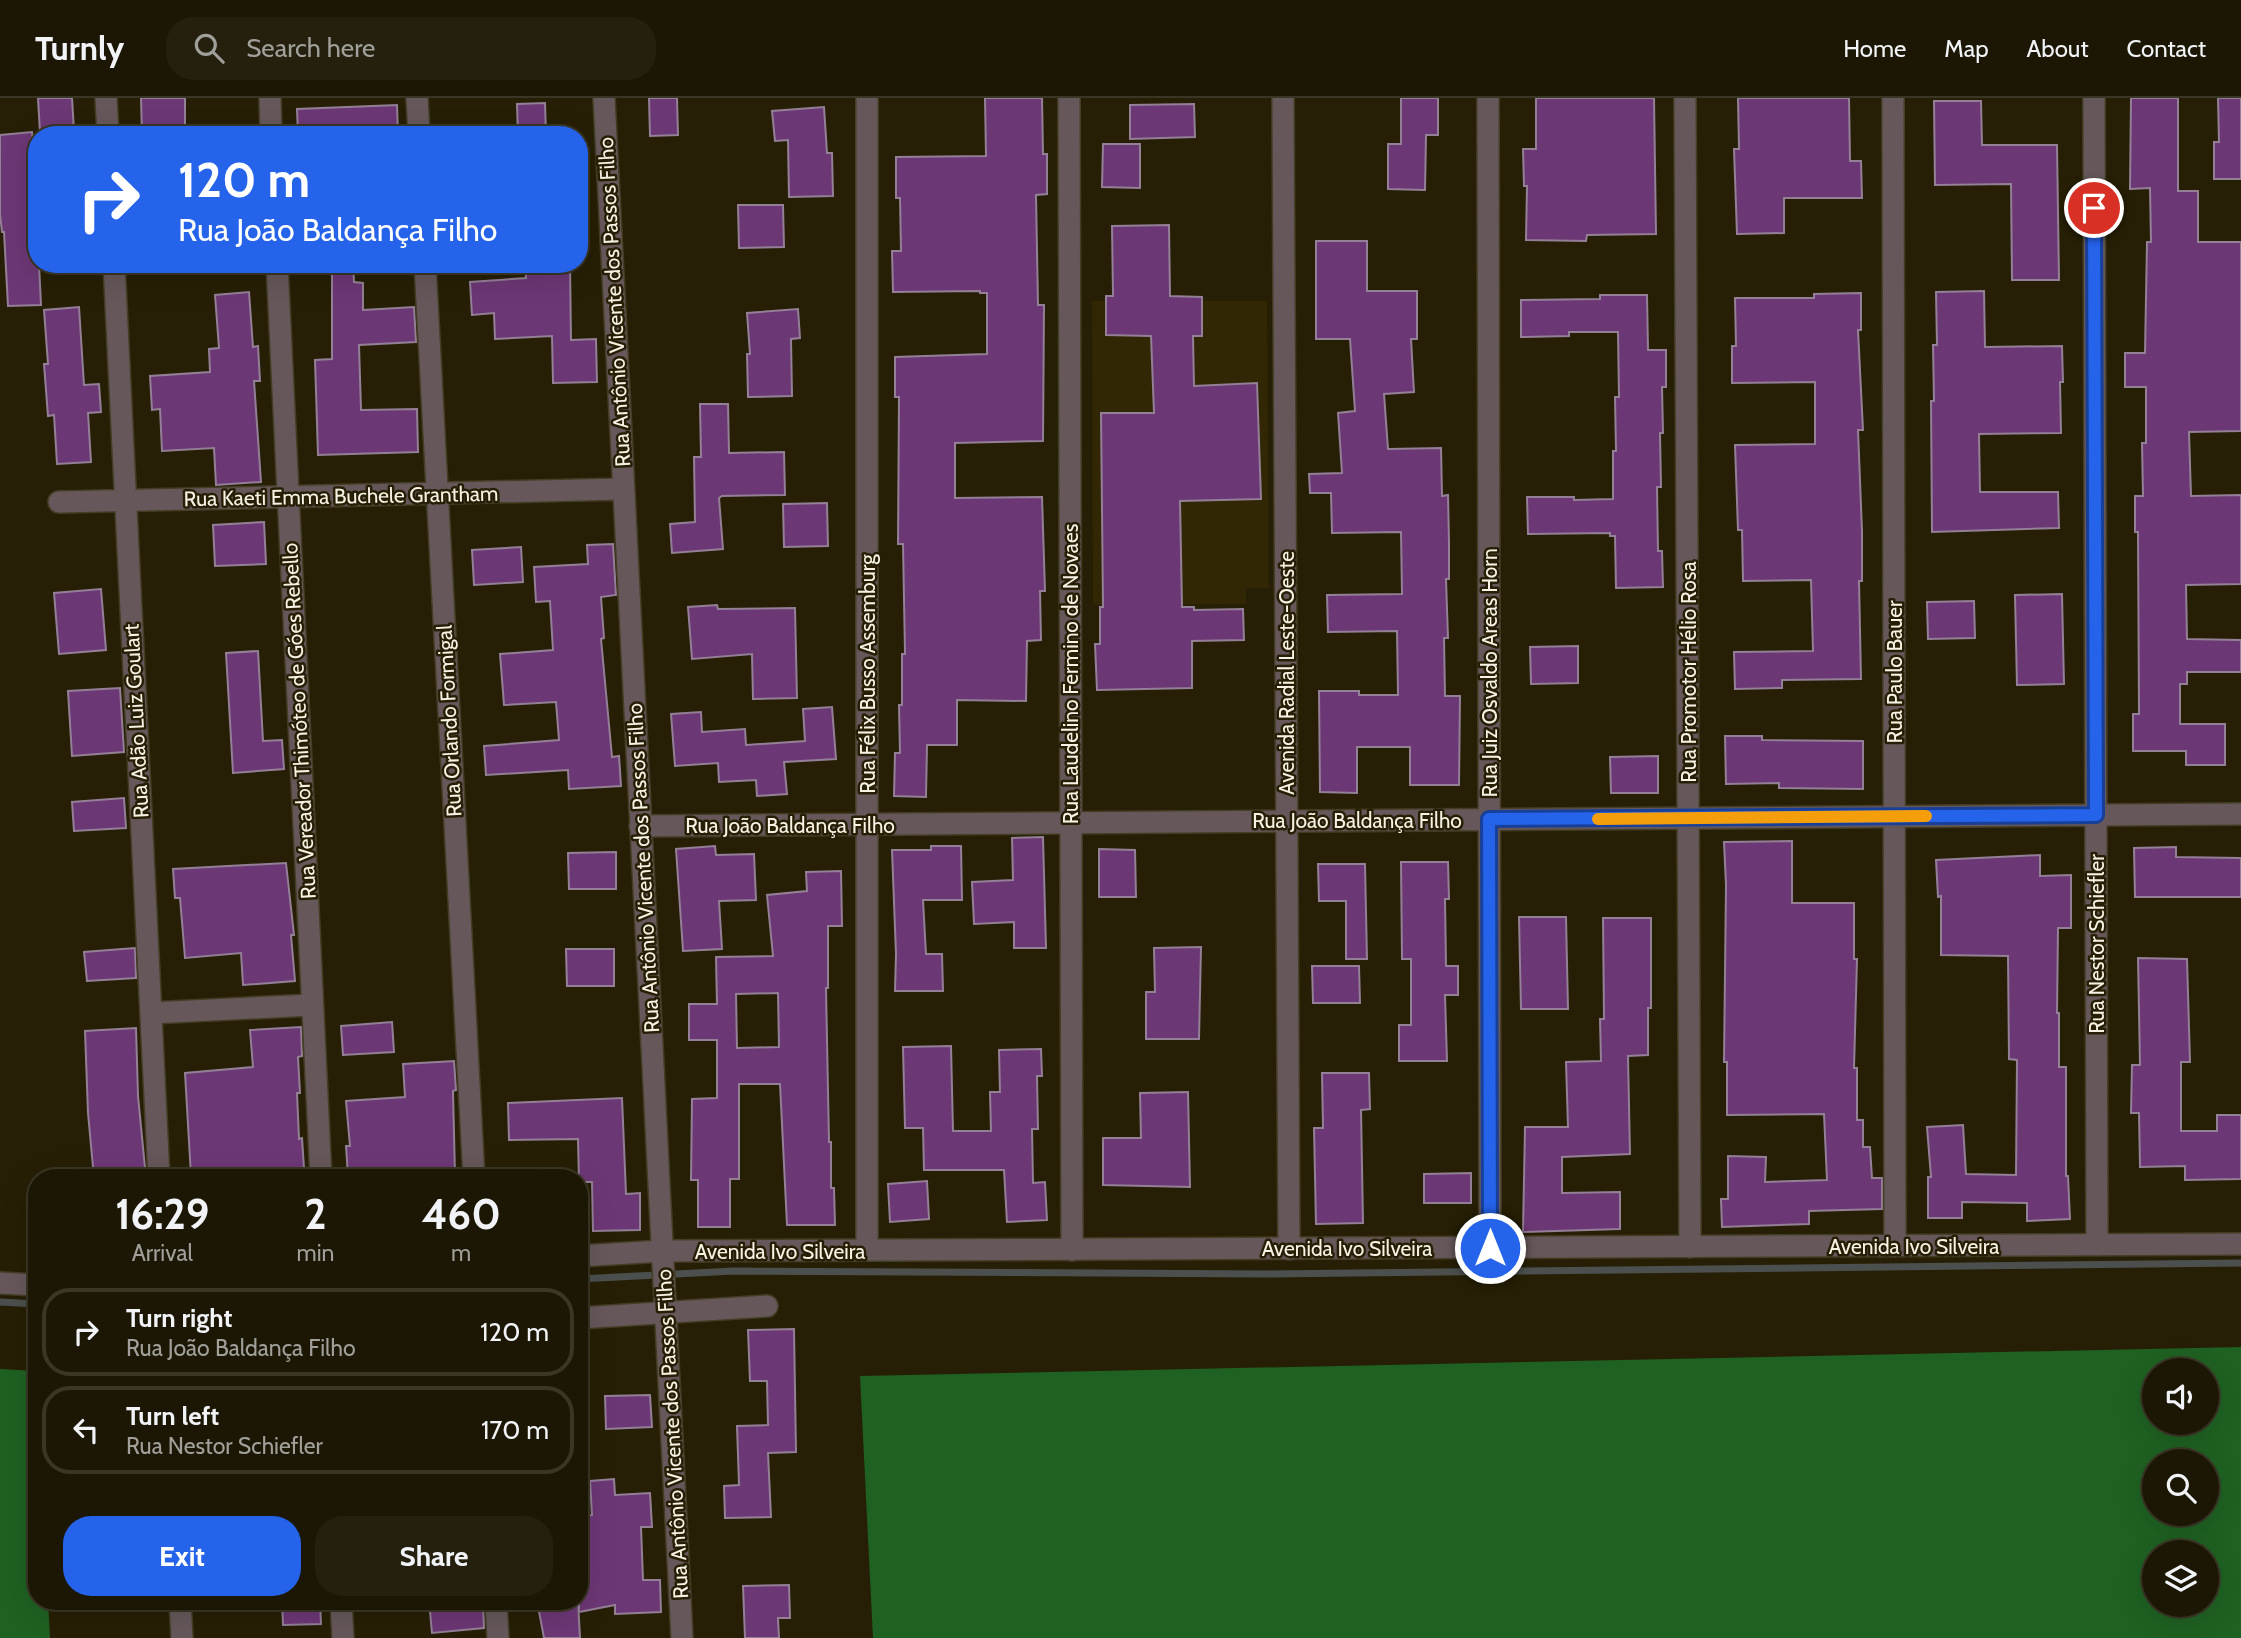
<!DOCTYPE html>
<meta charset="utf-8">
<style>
:root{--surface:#1c1704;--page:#25200e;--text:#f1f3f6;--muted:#a09f9a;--line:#3a3626;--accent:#2563eb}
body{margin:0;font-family:Cabin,sans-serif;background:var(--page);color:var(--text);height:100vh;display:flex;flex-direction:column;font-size:26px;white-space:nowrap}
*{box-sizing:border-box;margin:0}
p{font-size:23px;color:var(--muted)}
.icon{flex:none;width:38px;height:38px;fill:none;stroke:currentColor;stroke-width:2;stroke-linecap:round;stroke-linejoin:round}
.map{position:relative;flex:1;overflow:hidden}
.side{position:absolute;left:28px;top:1071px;width:560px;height:441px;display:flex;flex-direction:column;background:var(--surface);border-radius:28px;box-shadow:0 7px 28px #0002,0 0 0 2px var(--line)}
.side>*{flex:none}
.banner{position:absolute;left:28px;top:28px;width:560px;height:147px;border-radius:28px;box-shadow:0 7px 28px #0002,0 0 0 2px var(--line);background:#2563eb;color:#fff;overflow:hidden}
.fabs{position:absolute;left:2142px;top:1260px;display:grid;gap:14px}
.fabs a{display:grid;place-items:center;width:77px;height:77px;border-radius:50%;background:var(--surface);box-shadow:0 7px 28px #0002,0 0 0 2px var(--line);font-size:35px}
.pin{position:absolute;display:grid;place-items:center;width:60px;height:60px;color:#fff;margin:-30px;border:4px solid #fff;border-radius:50%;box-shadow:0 2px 7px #0007}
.me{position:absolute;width:77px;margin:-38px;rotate:0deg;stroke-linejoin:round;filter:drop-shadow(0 0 5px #0008)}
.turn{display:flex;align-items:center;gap:24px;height:147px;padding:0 35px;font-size:32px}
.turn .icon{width:91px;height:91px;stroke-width:2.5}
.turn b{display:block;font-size:49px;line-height:60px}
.eta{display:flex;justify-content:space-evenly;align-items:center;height:119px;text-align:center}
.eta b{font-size:42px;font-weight:800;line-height:49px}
.primary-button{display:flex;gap:14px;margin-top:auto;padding:14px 35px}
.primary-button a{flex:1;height:80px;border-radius:28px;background:var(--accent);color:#fff;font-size:28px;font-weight:800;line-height:80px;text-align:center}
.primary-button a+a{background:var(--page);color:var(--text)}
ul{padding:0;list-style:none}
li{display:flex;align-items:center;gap:21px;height:88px;margin:0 14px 10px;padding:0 21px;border:4px solid var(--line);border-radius:28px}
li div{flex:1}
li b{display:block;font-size:26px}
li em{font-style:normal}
header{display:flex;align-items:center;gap:42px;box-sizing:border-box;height:98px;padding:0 35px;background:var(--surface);border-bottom:2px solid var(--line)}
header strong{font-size:33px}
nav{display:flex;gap:38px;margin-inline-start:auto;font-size:24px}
.search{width:490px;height:63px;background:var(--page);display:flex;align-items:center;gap:18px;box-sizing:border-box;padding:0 24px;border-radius:28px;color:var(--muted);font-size:26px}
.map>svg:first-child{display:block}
</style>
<header>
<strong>Turnly</strong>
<div class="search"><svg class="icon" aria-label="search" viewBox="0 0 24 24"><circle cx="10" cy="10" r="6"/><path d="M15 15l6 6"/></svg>Search here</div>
<nav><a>Home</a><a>Map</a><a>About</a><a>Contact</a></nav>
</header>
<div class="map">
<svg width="2241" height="1540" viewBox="0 0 2241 1540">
<rect width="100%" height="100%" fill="#261f05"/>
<path fill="#312704" d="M 1092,203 L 1267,203 L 1269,490 L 1246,490 L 1246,506 L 1093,507 Z"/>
<path fill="#1f6122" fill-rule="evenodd" d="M 2241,1249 L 2241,1540 L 873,1540 L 860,1278 ZM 2154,1272 L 2207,1272 L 2207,1325 L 2154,1325 ZM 2154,1363 L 2207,1363 L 2207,1416 L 2154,1416 ZM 2154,1454 L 2207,1454 L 2207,1507 L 2154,1507 Z
M 0,1271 L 37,1273 L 37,1503 L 48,1503 L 50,1540 L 0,1540 Z"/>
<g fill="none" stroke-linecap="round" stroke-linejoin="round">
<path stroke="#4b504f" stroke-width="7" d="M 579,1181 L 734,1173 L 1265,1176 L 2241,1165
M 0,1204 L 37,1206"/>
</g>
<path fill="#6c3775" stroke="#937f96" stroke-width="2" fill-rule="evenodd" d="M 38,0 L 72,0 L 74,33 L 40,35 Z
M 141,0 L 185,0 L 185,27 L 180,27 L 180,37 L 142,37 Z
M 649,0 L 677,0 L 678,37 L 650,38 Z
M 985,0 L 1042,0 L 1043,56 L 1047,56 L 1047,96 L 1036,97 L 1038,207 L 1044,207 L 1043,343 L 955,345 L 955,400 L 1042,399 L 1045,493 L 1040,493 L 1041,542 L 1027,543 L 1026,603 L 957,602 L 957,647 L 927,647 L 926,699 L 894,698 L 895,655 L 900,655 L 899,607 L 902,607 L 902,556 L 905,556 L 903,446 L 898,446 L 899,299 L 895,299 L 895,259 L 987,256 L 987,195 L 980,195 L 980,193 L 893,194 L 892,153 L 901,153 L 900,100 L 896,100 L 896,59 L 986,58 Z
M 1401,0 L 1438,0 L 1438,37 L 1426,37 L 1425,92 L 1388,91 L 1388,46 L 1401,46 Z
M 1536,0 L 1654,0 L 1656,136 L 1587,137 L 1586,143 L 1526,142 L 1527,88 L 1524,88 L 1523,51 L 1536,51 Z
M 1738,0 L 1849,0 L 1850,63 L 1861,63 L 1862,100 L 1784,100 L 1784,135 L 1737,136 L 1734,51 L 1739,51 Z
M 2131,0 L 2178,0 L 2178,93 L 2198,93 L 2198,144 L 2241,144 L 2241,333 L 2189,334 L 2191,398 L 2241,397 L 2241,486 L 2186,487 L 2187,541 L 2241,542 L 2241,574 L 2187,574 L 2187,586 L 2180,586 L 2180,626 L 2225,626 L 2225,667 L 2186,667 L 2186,653 L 2133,653 L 2133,616 L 2139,616 L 2138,434 L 2135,434 L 2135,398 L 2143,398 L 2142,345 L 2146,345 L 2146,289 L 2125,289 L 2125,255 L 2145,255 L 2147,144 L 2151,144 L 2150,90 L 2130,91 Z
M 2218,0 L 2241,0 L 2241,81 L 2214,81 L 2214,44 L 2219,44 Z
M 1934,3 L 1981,3 L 1982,47 L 2057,47 L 2059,182 L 2012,182 L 2011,86 L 1935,87 Z
M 545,5 L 546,37 L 518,37 L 517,6 Z
M 1194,6 L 1195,39 L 1130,41 L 1130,7 Z
M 397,7 L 398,37 L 298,37 L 297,11 Z
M 824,9 L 827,55 L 832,55 L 833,98 L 789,99 L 788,42 L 775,43 L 772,13 Z
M 32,34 L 37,96 L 37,166 L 39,166 L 41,207 L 8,208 L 4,134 L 2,134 L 0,116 L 0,37 Z
M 1103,46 L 1140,46 L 1140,90 L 1102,89 Z
M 738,107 L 783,107 L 784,149 L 739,150 Z
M 1169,127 L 1170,198 L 1202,199 L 1202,238 L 1193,238 L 1194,288 L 1257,285 L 1261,401 L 1180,403 L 1182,509 L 1194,509 L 1194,512 L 1243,511 L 1244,542 L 1192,543 L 1192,590 L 1097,592 L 1095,546 L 1100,546 L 1100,509 L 1103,509 L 1101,315 L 1154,315 L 1151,238 L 1106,237 L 1106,198 L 1113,198 L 1112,128 Z
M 1316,143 L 1367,143 L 1367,193 L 1417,193 L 1417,241 L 1411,241 L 1414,294 L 1384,296 L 1388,351 L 1441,350 L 1442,398 L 1448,397 L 1449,444 L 1449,481 L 1446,481 L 1448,540 L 1444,540 L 1445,598 L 1460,598 L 1459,687 L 1410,687 L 1410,649 L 1357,649 L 1357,695 L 1320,694 L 1319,593 L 1359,593 L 1359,597 L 1398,597 L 1397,533 L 1328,534 L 1327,497 L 1402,496 L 1401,434 L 1332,435 L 1331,395 L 1310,395 L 1309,376 L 1342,375 L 1338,315 L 1355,313 L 1350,241 L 1316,241 Z
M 332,166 L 353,166 L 354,184 L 363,185 L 363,212 L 414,209 L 416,244 L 359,247 L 361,312 L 417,311 L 418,354 L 318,357 L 315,262 L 332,261 Z
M 525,166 L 570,166 L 571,242 L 596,241 L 597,284 L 553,285 L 552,238 L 495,241 L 494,215 L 472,217 L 470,184 L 526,180 Z
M 1984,193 L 1985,249 L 2062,248 L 2063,284 L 2060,284 L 2061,335 L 1979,336 L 1980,394 L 2058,394 L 2059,430 L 1932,434 L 1931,303 L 1934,303 L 1933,247 L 1937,247 L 1936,194 Z
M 249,194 L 253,249 L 258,248 L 260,283 L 254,283 L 261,384 L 216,387 L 214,350 L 162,353 L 160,311 L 152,312 L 150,278 L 210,274 L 209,251 L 219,250 L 215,197 Z
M 1861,195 L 1861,232 L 1858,232 L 1863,332 L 1858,332 L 1862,433 L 1862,483 L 1859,483 L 1861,581 L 1782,582 L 1782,590 L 1735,591 L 1734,554 L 1813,553 L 1811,482 L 1743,483 L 1742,432 L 1738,432 L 1735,347 L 1815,346 L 1815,284 L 1732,285 L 1732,248 L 1736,248 L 1735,200 L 1814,200 L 1814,196 Z
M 1600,197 L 1647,197 L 1648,252 L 1666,252 L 1666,289 L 1662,289 L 1663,335 L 1660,335 L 1661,389 L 1657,389 L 1658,453 L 1662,453 L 1663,489 L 1616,490 L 1615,438 L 1610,438 L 1610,435 L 1528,436 L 1527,399 L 1574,399 L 1574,402 L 1613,401 L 1613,353 L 1616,353 L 1615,299 L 1619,299 L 1618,234 L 1569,234 L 1569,238 L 1521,239 L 1521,202 L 1600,201 Z
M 79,209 L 84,287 L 99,286 L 101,314 L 88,315 L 91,364 L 57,366 L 54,317 L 48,318 L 44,266 L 48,266 L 44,212 Z
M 798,211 L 800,240 L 791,241 L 792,298 L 748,299 L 747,256 L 750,256 L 747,215 Z
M 700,306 L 728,306 L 729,355 L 784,354 L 785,397 L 722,398 L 719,400 L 723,451 L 672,455 L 670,426 L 695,424 L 694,359 L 701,359 Z
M 827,405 L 828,448 L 784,449 L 783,406 Z
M 264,424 L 266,466 L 215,468 L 213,427 Z
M 613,446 L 616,497 L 601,499 L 604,540 L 601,541 L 612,659 L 619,658 L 621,688 L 569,691 L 568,672 L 486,677 L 484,648 L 559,642 L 556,604 L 504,607 L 500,556 L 553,552 L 550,503 L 536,504 L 534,469 L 588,466 L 587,447 Z
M 521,449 L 523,484 L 474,487 L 472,452 Z
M 101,491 L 106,552 L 59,556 L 54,495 Z
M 2062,496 L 2064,586 L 2017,587 L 2015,497 Z
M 1974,503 L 1975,540 L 1928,541 L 1927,504 Z
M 717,507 L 718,511 L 795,510 L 797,600 L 753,601 L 752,556 L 692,561 L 688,509 Z
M 1578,548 L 1578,585 L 1531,586 L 1530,549 Z
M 258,553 L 263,643 L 282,642 L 284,671 L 233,675 L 226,555 Z
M 120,590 L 124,654 L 72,658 L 68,593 Z
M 832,609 L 836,661 L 784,664 L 787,696 L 757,698 L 756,682 L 719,684 L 718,665 L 675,668 L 671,616 L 701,614 L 702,634 L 745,631 L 746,647 L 805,643 L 803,611 Z
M 1725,638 L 1762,638 L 1762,642 L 1863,643 L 1863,691 L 1779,690 L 1779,685 L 1726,686 Z
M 1658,658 L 1658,695 L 1611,695 L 1610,659 Z
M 124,700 L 126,730 L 74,733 L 72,704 Z
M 1043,739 L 1046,850 L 1014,850 L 1014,824 L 974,826 L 972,784 L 1013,782 L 1012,740 Z
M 1792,743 L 1792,805 L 1854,805 L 1854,861 L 1857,861 L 1854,970 L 1857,970 L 1857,1022 L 1863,1022 L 1863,1049 L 1870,1049 L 1872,1080 L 1882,1080 L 1882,1111 L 1809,1113 L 1809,1126 L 1722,1129 L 1721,1101 L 1728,1101 L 1728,1058 L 1766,1059 L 1765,1084 L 1827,1082 L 1824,1016 L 1727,1017 L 1727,964 L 1724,964 L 1726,787 L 1724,744 Z
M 715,748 L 716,757 L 754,756 L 756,802 L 719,803 L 722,851 L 683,853 L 676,751 Z
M 931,748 L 961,748 L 962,802 L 923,802 L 926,856 L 942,856 L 943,893 L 895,893 L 896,856 L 892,752 L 931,752 Z
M 2176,749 L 2176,759 L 2241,760 L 2241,799 L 2135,799 L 2134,750 Z
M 1099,751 L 1135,752 L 1136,799 L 1099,799 Z
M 616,754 L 616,791 L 569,791 L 568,755 Z
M 2040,757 L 2040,778 L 2071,777 L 2071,830 L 2058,830 L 2057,915 L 2059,915 L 2059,969 L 2066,969 L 2066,1078 L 2068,1078 L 2070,1121 L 2027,1123 L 2027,1105 L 1962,1104 L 1962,1120 L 1928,1120 L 1928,1079 L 1931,1079 L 1927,1029 L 1963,1027 L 1966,1076 L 2016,1077 L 2017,962 L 2009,961 L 2008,858 L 1941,857 L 1941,798 L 1938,799 L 1936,762 Z
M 1401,764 L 1448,764 L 1449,801 L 1445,801 L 1446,868 L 1458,868 L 1458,897 L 1445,897 L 1447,963 L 1399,963 L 1399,927 L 1411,927 L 1411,861 L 1402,861 Z
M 286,765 L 294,837 L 291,837 L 295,883 L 243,887 L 241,855 L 185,860 L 180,800 L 175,800 L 173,771 Z
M 1318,766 L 1365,766 L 1367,861 L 1346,861 L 1346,803 L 1319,803 Z
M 841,773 L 842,828 L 828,828 L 828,890 L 826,890 L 829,1044 L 831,1044 L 831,1090 L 834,1090 L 835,1127 L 787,1127 L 780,986 L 739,986 L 739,1081 L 730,1081 L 730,1129 L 698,1129 L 698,1082 L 691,1082 L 692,1001 L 717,1000 L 717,942 L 689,942 L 689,906 L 717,906 L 716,859 L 773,858 L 767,797 L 807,793 L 806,774 ZM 778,895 L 779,949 L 737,950 L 736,896 Z
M 1519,819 L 1566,819 L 1568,911 L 1521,911 Z
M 1603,820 L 1651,820 L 1651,910 L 1648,910 L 1648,957 L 1628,958 L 1630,1056 L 1562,1059 L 1562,1095 L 1620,1094 L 1620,1131 L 1523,1134 L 1525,1029 L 1568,1029 L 1566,964 L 1601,963 L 1600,921 L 1604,921 Z
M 1201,849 L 1199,941 L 1146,941 L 1146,894 L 1155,894 L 1154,850 Z
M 135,850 L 136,880 L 87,883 L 84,854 Z
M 566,851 L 614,851 L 614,888 L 567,888 Z
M 2138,860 L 2187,861 L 2190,964 L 2181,964 L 2181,1033 L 2217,1033 L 2217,1017 L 2241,1017 L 2241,1081 L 2185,1082 L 2185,1068 L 2140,1069 L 2139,1015 L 2131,1015 L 2132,967 L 2140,967 Z
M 1312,868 L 1359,868 L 1360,905 L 1313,905 Z
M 392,924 L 394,954 L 343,957 L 341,928 Z
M 301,929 L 302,958 L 298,959 L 300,995 L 297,995 L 299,1041 L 302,1040 L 304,1070 L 191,1078 L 185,975 L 253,969 L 250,932 Z
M 136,930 L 138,998 L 146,1080 L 94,1080 L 88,1015 L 85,933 Z
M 951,948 L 953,1033 L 991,1033 L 990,994 L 1000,994 L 999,952 L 1041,951 L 1042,978 L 1037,978 L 1038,1031 L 1032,1031 L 1033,1085 L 1045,1084 L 1047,1122 L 1007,1124 L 1004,1072 L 924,1072 L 923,1030 L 905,1030 L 903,949 Z
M 454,963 L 456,992 L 453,993 L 455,1077 L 412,1078 L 412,1074 L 348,1078 L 346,1048 L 350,1048 L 346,1003 L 405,999 L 403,966 Z
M 1322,975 L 1369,975 L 1370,1011 L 1361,1012 L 1363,1125 L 1316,1126 L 1314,1030 L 1323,1030 Z
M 1188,994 L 1190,1089 L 1103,1087 L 1103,1040 L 1141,1040 L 1140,995 Z
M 622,1000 L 626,1096 L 640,1095 L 640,1132 L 593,1133 L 592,1084 L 579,1084 L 578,1041 L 509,1042 L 508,1005 Z
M 1471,1075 L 1471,1105 L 1424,1105 L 1424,1076 Z
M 927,1083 L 929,1121 L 890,1124 L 888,1086 Z
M 794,1231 L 796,1354 L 768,1355 L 771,1419 L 725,1420 L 724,1388 L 739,1387 L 737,1328 L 768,1327 L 767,1283 L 750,1283 L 748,1232 Z
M 650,1297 L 652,1329 L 606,1331 L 605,1298 Z
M 614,1381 L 615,1397 L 650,1395 L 652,1429 L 641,1429 L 643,1482 L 660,1482 L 661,1514 L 615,1516 L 615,1507 L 579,1514 L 579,1418 L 592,1417 L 590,1383 Z
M 789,1487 L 790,1520 L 778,1520 L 779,1540 L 745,1540 L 743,1488 Z
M 282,1503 L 320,1503 L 321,1526 L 283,1527 Z
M 429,1503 L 483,1503 L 484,1530 L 432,1535 Z
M 537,1503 L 578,1503 L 580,1540 L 544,1540 Z"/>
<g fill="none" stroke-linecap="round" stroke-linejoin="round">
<g stroke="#433d24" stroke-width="24">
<path id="minor" d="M 106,0 L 108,37
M 270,0 L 271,37
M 417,0 L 419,37
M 604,0 L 682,1540
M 867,0 L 867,1152
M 1069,0 L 1072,1152
M 1283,0 L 1289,1151
M 1488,0 L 1490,1150
M 1685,0 L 1690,1149
M 1893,0 L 1895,1148
M 2094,0 L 2097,1147
M 114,166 L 159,1080
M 277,166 L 321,1080
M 425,166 L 474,1080
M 59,404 L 623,391
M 640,728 L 2241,716
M 151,915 L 312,907
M 579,1158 L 662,1153 L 2241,1146
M 0,1185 L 37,1187
M 579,1220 L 767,1208
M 180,1503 L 182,1540
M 341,1503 L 343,1540
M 496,1503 L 498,1540"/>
</g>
<use href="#minor" stroke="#66585a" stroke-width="21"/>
</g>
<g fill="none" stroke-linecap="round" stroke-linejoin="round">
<g stroke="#184099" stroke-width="18">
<path id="route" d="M 1490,1150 L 1489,721 L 2096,717 L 2094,110"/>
</g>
<use href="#route" stroke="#2563eb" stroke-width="12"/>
<path stroke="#f59e0b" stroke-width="12" d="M 1598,721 L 1926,718"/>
</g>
<g text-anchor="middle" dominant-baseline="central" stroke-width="5" stroke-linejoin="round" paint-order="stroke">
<g font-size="21" fill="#f7f2e3" stroke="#261f05">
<text transform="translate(614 204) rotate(-93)">Rua Antônio Vicente dos Passos Filho</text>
<text transform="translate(341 398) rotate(-1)">Rua Kaeti Emma Buchele Grantham</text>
<text transform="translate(1688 574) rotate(-90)">Rua Promotor Hélio Rosa</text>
<text transform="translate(1894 574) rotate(-90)">Rua Paulo Bauer</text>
<text transform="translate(1286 575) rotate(-90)">Avenida Radial Leste-Oeste</text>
<text transform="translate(1489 575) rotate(-90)">Rua Juiz Osvaldo Areas Horn</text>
<text transform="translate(867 576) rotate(-90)">Rua Félix Busso Assemburg</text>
<text transform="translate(1070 576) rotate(-90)">Rua Laudelino Fermino de Novaes</text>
<text transform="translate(136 623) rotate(-93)">Rua Adão Luiz Goulart</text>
<text transform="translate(299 623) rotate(-93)">Rua Vereador Thimóteo de Góes Rebello</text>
<text transform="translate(449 623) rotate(-93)">Rua Orlando Formigal</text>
<text x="1357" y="722">Rua João Baldança Filho</text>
<text x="790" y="727">Rua João Baldança Filho</text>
<text transform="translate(643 770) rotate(-93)">Rua Antônio Vicente dos Passos Filho</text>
<text transform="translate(2096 846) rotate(-90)">Rua Nestor Schiefler</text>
<text x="1914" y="1148">Avenida Ivo Silveira</text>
<text x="1347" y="1150">Avenida Ivo Silveira</text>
<text x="780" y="1153">Avenida Ivo Silveira</text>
<text transform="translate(672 1336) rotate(-93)">Rua Antônio Vicente dos Passos Filho</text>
</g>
</g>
</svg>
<div class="fabs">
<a><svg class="icon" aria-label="sound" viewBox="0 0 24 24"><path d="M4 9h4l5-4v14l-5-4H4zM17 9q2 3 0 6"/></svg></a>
<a><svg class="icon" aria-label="search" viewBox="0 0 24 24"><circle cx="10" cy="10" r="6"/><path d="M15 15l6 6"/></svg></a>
<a><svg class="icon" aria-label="layers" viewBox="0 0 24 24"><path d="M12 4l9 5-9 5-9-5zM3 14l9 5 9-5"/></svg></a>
</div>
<div class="pin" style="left:2094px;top:110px;background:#d93025"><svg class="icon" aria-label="arrive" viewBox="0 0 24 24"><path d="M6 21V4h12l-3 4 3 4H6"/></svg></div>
<svg class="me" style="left:1490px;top:1150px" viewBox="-20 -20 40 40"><circle r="17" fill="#2563eb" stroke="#fff" stroke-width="3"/><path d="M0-11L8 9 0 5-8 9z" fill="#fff"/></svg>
<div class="banner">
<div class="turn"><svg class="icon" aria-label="right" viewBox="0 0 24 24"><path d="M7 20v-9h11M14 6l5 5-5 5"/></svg><div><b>120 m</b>Rua João Baldança Filho</div></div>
</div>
<section class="side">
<div class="eta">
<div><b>16:29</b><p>Arrival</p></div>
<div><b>2</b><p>min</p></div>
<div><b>460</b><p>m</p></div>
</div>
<ul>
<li><svg class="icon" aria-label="right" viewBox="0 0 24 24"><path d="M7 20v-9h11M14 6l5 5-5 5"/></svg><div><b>Turn right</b><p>Rua João Baldança Filho</p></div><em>120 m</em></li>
<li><svg class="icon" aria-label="left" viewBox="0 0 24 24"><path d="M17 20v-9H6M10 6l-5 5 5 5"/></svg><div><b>Turn left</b><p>Rua Nestor Schiefler</p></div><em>170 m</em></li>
</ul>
<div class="primary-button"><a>Exit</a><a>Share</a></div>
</section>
</div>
